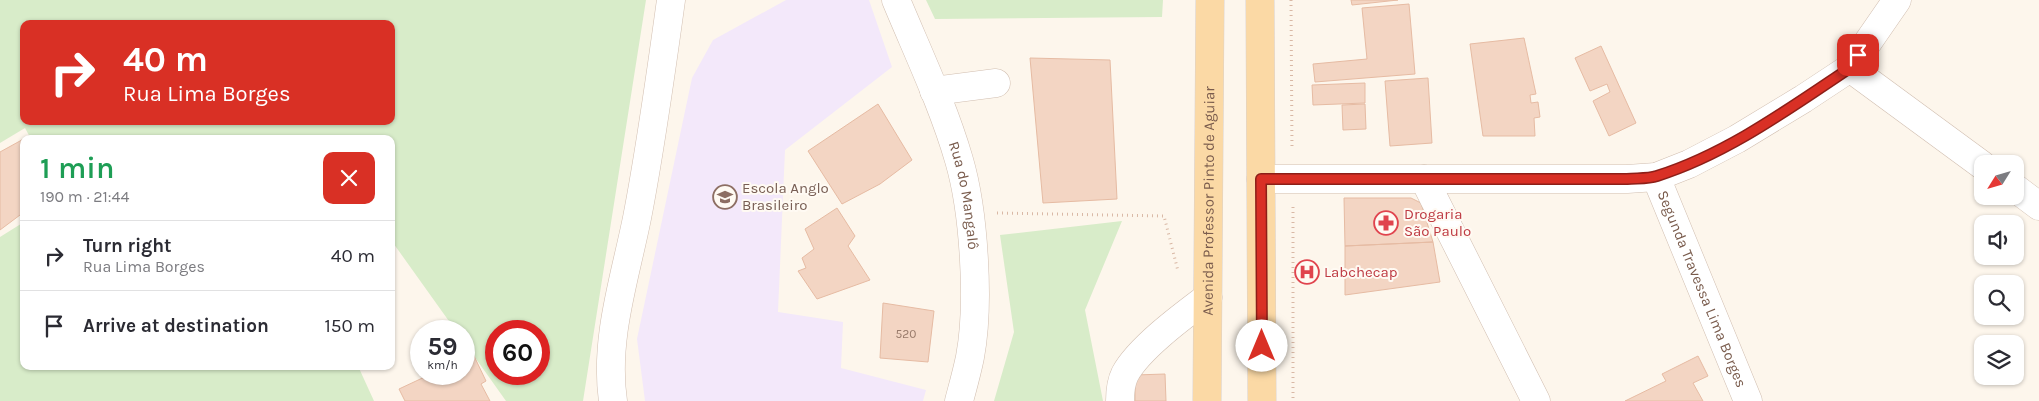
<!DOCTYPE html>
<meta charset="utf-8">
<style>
:root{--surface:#fff;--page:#f7f7f7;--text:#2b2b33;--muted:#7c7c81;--line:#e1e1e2}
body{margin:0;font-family:Karla,sans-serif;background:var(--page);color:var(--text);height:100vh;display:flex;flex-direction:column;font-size:19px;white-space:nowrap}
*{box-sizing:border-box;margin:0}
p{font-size:16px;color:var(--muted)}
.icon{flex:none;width:28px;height:28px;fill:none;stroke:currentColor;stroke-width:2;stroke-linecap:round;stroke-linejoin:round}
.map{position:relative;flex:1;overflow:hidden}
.drawer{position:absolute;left:20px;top:135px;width:375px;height:235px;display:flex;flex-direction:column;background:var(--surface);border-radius:10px;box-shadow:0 1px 4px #0004}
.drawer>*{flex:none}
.hud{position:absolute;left:20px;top:20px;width:375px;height:105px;border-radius:10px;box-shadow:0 1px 4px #0004;background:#d93025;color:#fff;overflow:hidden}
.needle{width:32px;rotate:233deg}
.controls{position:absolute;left:1974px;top:155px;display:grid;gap:10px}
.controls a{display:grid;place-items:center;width:50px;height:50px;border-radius:10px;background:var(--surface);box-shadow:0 1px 4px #0004;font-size:25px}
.speed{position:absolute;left:410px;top:320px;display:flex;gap:10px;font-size:25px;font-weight:700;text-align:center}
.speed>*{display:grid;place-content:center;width:65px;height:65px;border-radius:50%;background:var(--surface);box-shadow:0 1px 4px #0004;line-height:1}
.speed small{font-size:12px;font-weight:400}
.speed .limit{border:8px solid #d22;background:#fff;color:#111}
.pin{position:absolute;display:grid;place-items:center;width:42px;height:42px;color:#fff;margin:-21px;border-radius:10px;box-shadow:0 2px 8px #0006}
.me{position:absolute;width:55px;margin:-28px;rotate:0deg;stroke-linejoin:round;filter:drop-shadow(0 0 4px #0008)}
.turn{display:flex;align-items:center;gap:18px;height:105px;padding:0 20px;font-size:22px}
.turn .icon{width:65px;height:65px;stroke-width:2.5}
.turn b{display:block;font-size:35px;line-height:42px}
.round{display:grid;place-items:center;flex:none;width:52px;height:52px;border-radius:10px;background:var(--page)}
.summary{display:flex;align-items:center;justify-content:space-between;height:85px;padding:0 20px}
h1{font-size:30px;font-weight:600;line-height:38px;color:#1e9e55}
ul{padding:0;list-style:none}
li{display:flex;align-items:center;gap:15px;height:70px;padding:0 20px;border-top:1px solid var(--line)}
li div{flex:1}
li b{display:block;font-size:19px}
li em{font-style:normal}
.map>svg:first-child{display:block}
</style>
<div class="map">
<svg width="2039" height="401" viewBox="0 0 2039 401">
<rect width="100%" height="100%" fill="#fdf6ec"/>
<path fill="#f3e8fa" d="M 786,0 L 869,0 L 892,67 L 785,150 L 778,312 L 843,322 L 841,368 L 926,390 L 923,401 L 645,401 L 637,339 L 692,78 L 713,40 Z"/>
<path fill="#d8ecc9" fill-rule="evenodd" d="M 0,0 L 646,0 L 583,401 L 506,401 L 464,342 L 464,331 L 456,331 L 391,240 L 391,139 L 31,139 L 25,128 L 0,143 ZM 24,24 L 391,24 L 391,121 L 24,121 ZM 496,331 L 539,331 L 539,374 L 496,374 Z
M 926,0 L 1163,0 L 1162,17 L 935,19 Z
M 1122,221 L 1085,310 L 1103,401 L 994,401 L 1014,332 L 1000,235 Z
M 24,222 L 24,366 L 358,366 L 374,401 L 0,401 L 0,237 Z"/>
<path fill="#f3d5c3" stroke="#e6bba3" d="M 1351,0 L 1398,0 L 1352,5 Z
M 1409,4 L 1415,74 L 1315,82 L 1313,64 L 1367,59 L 1362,8 Z
M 1524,38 L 1536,94 L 1530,95 L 1531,103 L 1538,102 L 1540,117 L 1534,118 L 1535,136 L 1483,136 L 1470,44 Z
M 1601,46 L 1636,123 L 1609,136 L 1593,101 L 1610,92 L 1607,84 L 1590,91 L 1575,58 Z
M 1030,58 L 1110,60 L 1117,199 L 1043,203 Z
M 1428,78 L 1432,143 L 1390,146 L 1385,81 Z
M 1365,83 L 1365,103 L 1313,105 L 1312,85 Z
M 878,104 L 912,160 L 880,184 L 842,204 L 808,151 Z
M 1365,104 L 1366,129 L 1343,130 L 1342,105 Z
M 29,136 L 30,139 L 24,139 L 24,212 L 0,230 L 0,152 Z
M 1344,198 L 1411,198 L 1421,203 L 1433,242 L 1345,246 Z
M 837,208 L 855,236 L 848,246 L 870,280 L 817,299 L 798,271 L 806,268 L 802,258 L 814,249 L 805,229 Z
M 1433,242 L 1440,282 L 1345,295 L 1345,246 Z
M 883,303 L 934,311 L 928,362 L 880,358 Z
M 464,335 L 486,381 L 481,384 L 490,401 L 405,401 L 399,389 L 431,374 L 464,374 Z
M 1698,356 L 1708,376 L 1693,383 L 1703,401 L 1625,401 L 1666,381 L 1662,374 Z
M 1165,374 L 1166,401 L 1135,401 L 1135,375 Z"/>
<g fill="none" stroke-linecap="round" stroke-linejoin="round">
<g stroke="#d1beb0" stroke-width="29">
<g id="minor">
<path id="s1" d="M 896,0 C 918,53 943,105 959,160 C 974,211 980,304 970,357 C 967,372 963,386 959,401"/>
<path d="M 1850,68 L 1982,165"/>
<path d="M 934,91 L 996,83"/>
<path id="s2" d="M 1656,177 L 1748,401"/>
<path d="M 1261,179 L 1627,179 L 1656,177 L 1689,164 L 1737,139 L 1803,99 L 1850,68 L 1897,0"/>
<path d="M 1424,179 L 1536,401"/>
<path d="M 2015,188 L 2039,206"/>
<path d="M 613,401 C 604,339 625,278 637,218 C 651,146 661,73 671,0"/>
<path d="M 1120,401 C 1120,393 1121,382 1125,374 C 1139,348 1184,315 1208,297"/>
</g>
</g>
<g stroke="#dad1cd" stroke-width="29">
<g id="major">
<path d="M 1260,0 L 1262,401"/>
<path id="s3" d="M 1207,401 L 1210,0"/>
</g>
</g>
<path stroke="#d9b8a5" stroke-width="3" stroke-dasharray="1 4" stroke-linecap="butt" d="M 1291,0 L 1292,150
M 1293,207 L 1293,401
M 997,213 L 1164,216 L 1178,271"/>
<use href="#minor" stroke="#fff" stroke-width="28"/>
<use href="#major" stroke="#fbd9a5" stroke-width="28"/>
</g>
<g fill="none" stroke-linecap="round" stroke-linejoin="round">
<g stroke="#8d1f18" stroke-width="12">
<path id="route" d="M 1262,346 L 1261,179 L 1627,179 C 1637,178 1648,179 1657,176 C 1727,154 1790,108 1850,68 L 1858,55"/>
</g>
<use href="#route" stroke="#d93025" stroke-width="9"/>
</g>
<defs>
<g id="school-ring" transform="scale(1.25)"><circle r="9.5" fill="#fffaf3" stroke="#8d6e63" stroke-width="1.5"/><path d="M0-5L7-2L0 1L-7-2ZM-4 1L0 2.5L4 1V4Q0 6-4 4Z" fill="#8d6e63"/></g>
<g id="pharmacy-ring" transform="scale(1.25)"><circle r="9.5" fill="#fffaf3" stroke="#e0444e" stroke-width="1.5"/><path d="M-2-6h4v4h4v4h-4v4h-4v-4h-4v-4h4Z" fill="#e0444e"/></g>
<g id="hospital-ring" transform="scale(1.25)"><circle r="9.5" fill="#fffaf3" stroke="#e0444e" stroke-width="1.5"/><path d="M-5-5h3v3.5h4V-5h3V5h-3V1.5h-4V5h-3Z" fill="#e0444e"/></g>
</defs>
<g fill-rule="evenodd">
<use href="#school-ring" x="725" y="197"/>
<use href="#pharmacy-ring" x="1386" y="223"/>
<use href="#hospital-ring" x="1307" y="272"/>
</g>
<g text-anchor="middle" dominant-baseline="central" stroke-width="4" stroke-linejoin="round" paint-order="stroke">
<g font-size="12" fill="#987a6a">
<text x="906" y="334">520</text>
</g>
<g font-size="15" fill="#785e54" stroke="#fffaf3" text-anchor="start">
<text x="742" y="188">Escola Anglo<tspan x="742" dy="17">Brasileiro</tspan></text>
</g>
<g font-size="15" fill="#7a5c4d" stroke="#fffaf3">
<text stroke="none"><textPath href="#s1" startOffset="208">Rua do Mangalô</textPath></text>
<text stroke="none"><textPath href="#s3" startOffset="200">Avenida Professor Pinto de Aguiar</textPath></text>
<text stroke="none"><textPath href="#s2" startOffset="121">Segunda Travessa Lima Borges</textPath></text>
</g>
<g font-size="15" fill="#be3a42" stroke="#fffaf3" text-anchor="start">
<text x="1404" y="214">Drogaria<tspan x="1404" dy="17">São Paulo</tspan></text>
<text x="1324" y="272">Labchecap</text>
</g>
</g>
</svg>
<div class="controls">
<a><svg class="needle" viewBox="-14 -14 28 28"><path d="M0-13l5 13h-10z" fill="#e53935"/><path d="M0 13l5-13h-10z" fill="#7c7c81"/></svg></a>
<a><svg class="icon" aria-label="sound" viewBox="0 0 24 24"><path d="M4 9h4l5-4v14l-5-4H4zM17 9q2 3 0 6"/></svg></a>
<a><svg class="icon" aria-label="search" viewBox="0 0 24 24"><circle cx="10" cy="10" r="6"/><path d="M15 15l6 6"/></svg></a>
<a><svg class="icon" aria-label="layers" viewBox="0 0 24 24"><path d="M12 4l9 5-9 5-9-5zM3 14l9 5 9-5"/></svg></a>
</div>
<div class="speed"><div>59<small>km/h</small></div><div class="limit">60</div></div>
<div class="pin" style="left:1858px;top:55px;background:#d93025"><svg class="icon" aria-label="arrive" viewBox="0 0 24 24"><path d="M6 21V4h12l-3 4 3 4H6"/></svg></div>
<svg class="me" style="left:1262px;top:346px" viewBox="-20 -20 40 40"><circle r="19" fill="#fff"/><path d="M0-13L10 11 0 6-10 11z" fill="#d93025"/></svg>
<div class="hud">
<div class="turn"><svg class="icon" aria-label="right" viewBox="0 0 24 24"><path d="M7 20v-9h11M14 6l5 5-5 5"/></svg><div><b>40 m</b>Rua Lima Borges</div></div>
</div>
<section class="drawer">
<div class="summary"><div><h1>1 min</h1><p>190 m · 21:44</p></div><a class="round" style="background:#d93025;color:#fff"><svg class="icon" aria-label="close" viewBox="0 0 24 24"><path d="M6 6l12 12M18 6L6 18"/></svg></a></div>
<ul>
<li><svg class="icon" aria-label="right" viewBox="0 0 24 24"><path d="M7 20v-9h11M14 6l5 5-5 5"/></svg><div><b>Turn right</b><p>Rua Lima Borges</p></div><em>40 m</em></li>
<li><svg class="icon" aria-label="arrive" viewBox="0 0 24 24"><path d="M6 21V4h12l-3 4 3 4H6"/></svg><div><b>Arrive at destination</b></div><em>150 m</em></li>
</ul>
</section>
</div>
